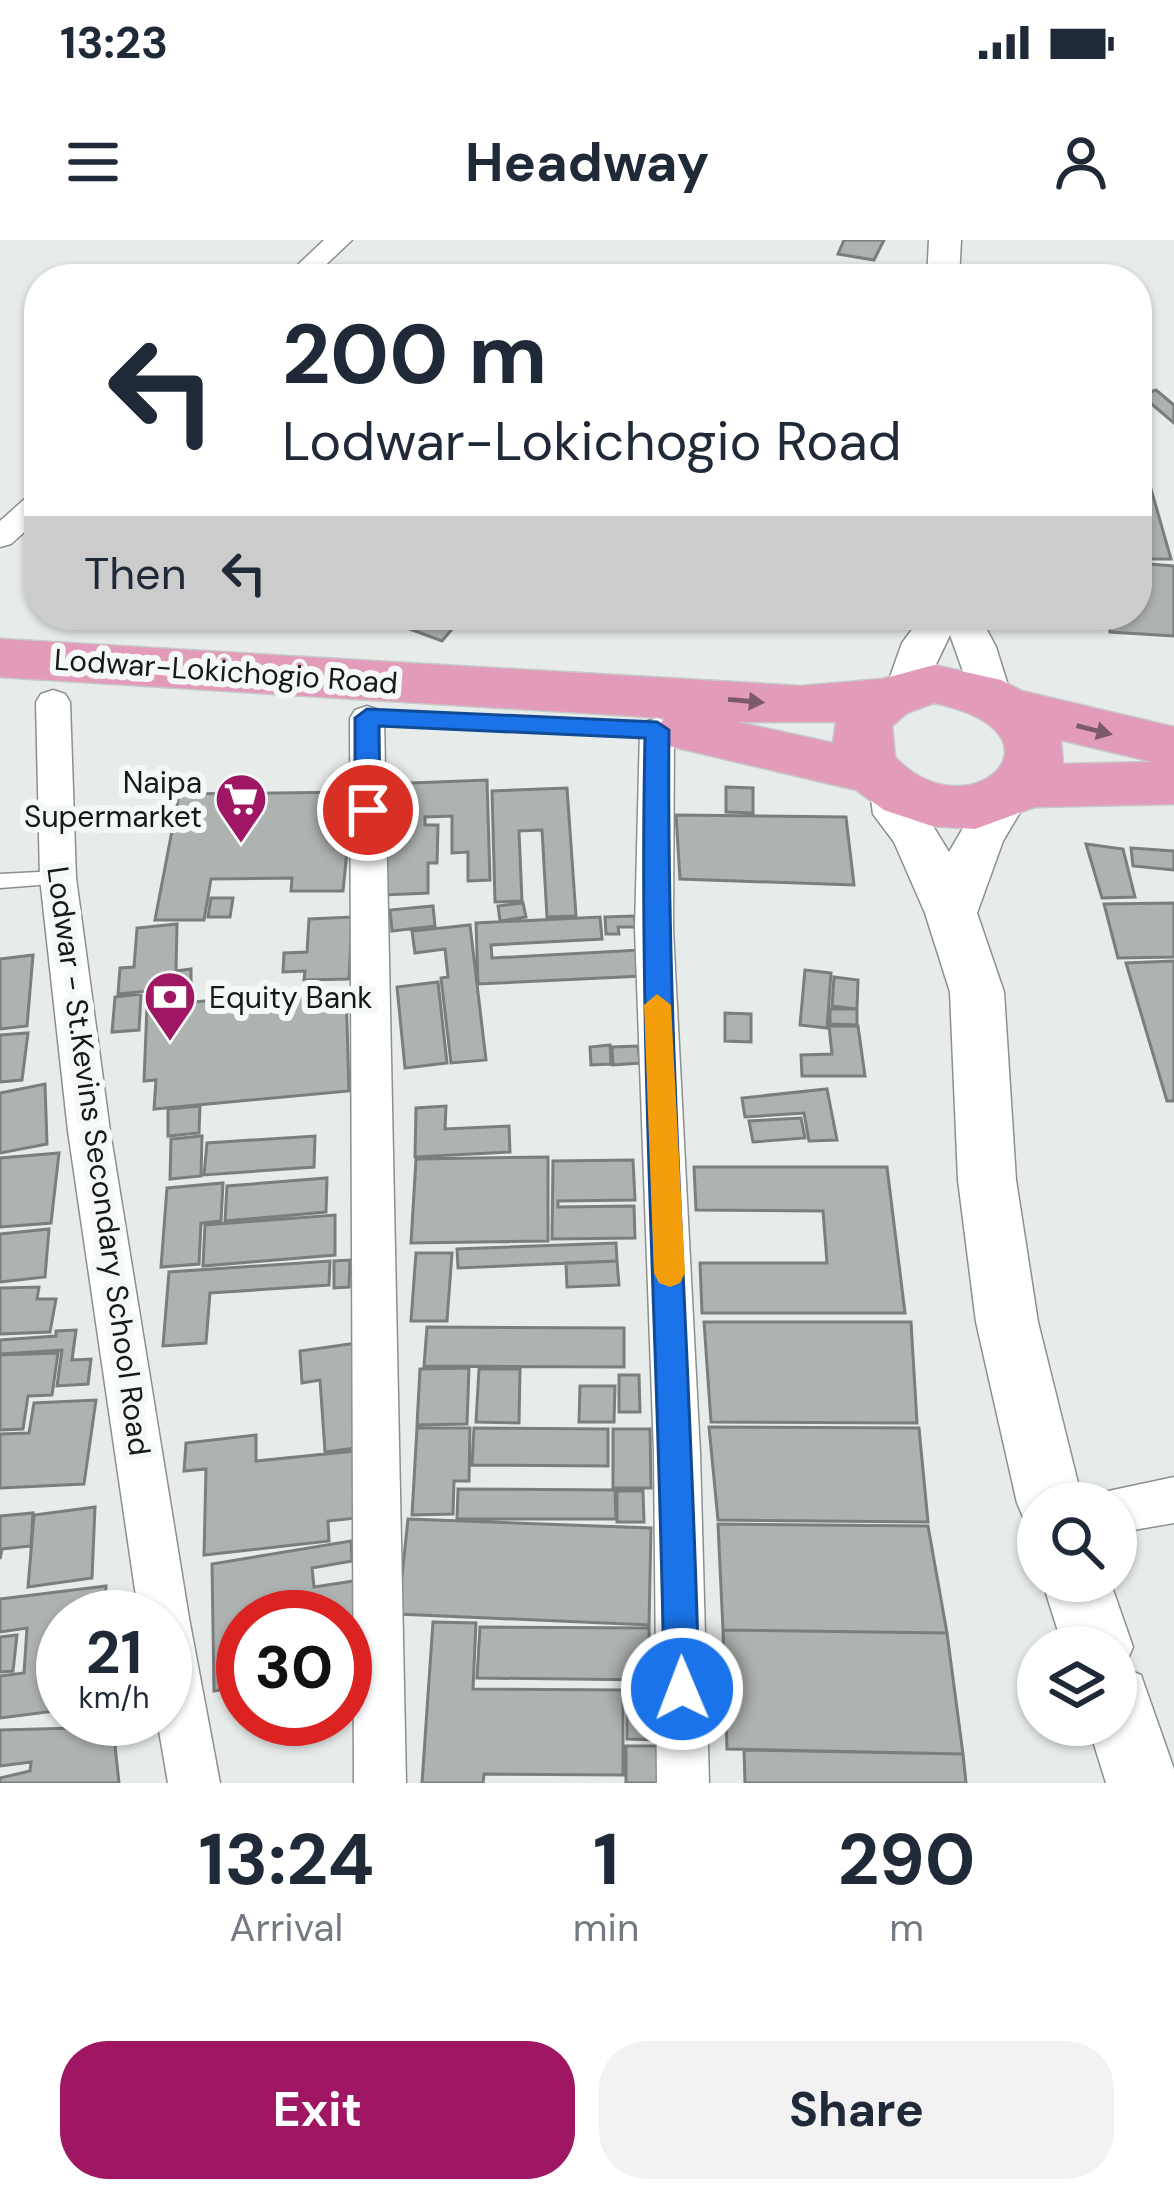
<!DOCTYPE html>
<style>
:root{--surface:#fff;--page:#f2f2f3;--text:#1f2937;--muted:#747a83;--accent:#9f1663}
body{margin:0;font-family:"DM Sans",sans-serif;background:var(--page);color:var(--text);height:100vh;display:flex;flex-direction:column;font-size:45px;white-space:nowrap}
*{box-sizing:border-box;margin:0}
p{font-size:39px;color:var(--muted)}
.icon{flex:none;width:66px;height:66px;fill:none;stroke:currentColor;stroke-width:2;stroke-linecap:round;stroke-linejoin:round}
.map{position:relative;height:1543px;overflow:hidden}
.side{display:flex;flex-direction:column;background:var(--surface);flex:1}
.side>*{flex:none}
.guide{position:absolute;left:24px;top:24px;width:1128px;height:366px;border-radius:48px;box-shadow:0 3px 9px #0004;background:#fff;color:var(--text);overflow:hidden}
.buttons{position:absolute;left:1017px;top:1242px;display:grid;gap:24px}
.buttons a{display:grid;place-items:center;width:120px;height:120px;border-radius:50%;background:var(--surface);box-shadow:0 3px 9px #0004;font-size:60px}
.speed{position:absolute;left:36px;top:1350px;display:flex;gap:24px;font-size:60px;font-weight:700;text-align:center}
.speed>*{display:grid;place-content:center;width:156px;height:156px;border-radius:50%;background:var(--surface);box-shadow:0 3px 9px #0004;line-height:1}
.speed small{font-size:30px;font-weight:400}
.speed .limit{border:18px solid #d22;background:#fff;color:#111}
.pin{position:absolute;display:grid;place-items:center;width:102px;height:102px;color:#fff;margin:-51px;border:6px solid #fff;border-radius:50%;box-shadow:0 3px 12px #0007}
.me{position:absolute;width:132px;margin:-66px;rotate:359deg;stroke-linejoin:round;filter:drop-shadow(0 0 9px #0008)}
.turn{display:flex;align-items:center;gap:42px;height:252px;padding:0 60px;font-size:54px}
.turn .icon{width:156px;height:156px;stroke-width:2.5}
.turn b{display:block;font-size:84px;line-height:102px}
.then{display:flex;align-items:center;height:114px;padding:0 60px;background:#0003;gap:24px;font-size:45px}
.eta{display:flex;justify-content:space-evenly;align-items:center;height:204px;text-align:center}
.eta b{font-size:72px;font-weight:700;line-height:84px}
.primary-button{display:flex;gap:24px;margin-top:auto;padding:24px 60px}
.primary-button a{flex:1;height:138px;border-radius:48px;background:var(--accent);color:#fff;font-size:48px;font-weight:700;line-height:138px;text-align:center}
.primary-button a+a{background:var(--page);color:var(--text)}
.status{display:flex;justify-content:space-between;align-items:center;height:84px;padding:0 60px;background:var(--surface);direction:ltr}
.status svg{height:33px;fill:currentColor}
header{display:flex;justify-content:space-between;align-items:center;height:156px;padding:0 60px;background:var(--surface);font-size:54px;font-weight:700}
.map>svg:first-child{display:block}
</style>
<div class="status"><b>13:23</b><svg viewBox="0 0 49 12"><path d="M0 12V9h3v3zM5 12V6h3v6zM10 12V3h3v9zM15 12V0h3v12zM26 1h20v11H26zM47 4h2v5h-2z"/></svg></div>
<header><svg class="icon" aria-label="menu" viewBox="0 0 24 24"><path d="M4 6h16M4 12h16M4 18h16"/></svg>Headway<svg class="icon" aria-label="person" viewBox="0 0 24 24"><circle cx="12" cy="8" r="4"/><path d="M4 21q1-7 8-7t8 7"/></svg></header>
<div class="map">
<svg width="1174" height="1543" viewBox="0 0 1174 1543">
<rect width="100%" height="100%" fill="#e7ecea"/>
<path fill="#aeb2b1" stroke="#7a7e7d" stroke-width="3" d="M 844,0 L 884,0 L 874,20 L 838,14 Z
M 1156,150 L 1174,165 L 1174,183 L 1141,155 Z
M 1137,242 L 1149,242 L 1171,319 L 1137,319 Z
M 1137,323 L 1174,326 L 1174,396 L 1110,392 L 1109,375 L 1137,375 Z
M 418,375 L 464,375 L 442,401 L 407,388 Z
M 487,540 L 490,640 L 468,641 L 468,612 L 452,613 L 452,576 L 425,577 L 425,585 L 438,585 L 437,623 L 428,623 L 428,653 L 384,655 L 386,544 Z
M 726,547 L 753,548 L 753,573 L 726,572 Z
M 567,548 L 576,676 L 547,677 L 542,590 L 519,591 L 522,661 L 495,662 L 492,551 Z
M 353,552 L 343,651 L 291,651 L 292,638 L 211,639 L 204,680 L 155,680 L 179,554 Z
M 676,575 L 846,577 L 854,645 L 680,639 Z
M 1086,604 L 1123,609 L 1135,657 L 1102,658 Z
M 1131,608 L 1174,611 L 1174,630 L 1133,626 Z
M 211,658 L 233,658 L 230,677 L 208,677 Z
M 523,663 L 526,677 L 500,681 L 498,666 Z
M 1174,663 L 1174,717 L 1118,718 L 1104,664 Z
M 433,666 L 435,686 L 392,691 L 390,670 Z
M 634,676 L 636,687 L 618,687 L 619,694 L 606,694 L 605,677 Z
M 352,677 L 349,739 L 304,740 L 305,731 L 283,732 L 284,713 L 307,712 L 309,679 Z
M 600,677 L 602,699 L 491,705 L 492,718 L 639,710 L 642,736 L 478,744 L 476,683 Z
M 177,684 L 176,731 L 191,729 L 191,747 L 118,754 L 120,728 L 134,727 L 137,688 Z
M 470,685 L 486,820 L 451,823 L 441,738 L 448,737 L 445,709 L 415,713 L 412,691 Z
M 33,715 L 27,786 L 0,789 L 0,719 Z
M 1174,721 L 1174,861 L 1167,861 L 1126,723 Z
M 805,730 L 831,733 L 827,788 L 800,785 Z
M 834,737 L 858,740 L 857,769 L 832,766 Z
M 438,742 L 447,823 L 405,828 L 397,747 Z
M 346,749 L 349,851 L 154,869 L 156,840 L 144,841 L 147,766 Z
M 141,754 L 139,790 L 112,792 L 115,757 Z
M 830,769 L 857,769 L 857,785 L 830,784 Z
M 725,773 L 751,774 L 751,802 L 725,801 Z
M 829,786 L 858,786 L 865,836 L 802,836 L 801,815 L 832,814 Z
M 28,793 L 22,840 L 0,842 L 0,795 Z
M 610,805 L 611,824 L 591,825 L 590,807 Z
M 638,806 L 640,823 L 613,825 L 612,807 Z
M 45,844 L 47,904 L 0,913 L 0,853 Z
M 827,849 L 837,900 L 809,901 L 804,873 L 745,877 L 742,858 Z
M 200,866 L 199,893 L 168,896 L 168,869 Z
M 446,866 L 445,889 L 509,886 L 510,912 L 415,917 L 416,868 Z
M 801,878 L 805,898 L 753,902 L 749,881 Z
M 202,896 L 201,936 L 170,939 L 171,899 Z
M 315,896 L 314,927 L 204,935 L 207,903 Z
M 59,913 L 51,983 L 0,987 L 0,918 Z
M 548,917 L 548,1001 L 411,1003 L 416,919 Z
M 633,920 L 635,960 L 558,961 L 558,967 L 634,966 L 635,998 L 552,999 L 553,921 Z
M 694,927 L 887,927 L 905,1073 L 702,1073 L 700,1023 L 827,1023 L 823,971 L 696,970 Z
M 327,938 L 326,972 L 225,981 L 227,946 Z
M 223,943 L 221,981 L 201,983 L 199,1024 L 161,1027 L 167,948 Z
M 335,975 L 335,1015 L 203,1026 L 205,985 Z
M 49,989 L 45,1037 L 0,1042 L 0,994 Z
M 616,1003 L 617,1021 L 458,1028 L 457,1009 Z
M 416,1013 L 452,1013 L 447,1081 L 411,1081 Z
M 350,1020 L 349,1047 L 334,1048 L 334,1021 Z
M 330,1021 L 329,1045 L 210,1053 L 206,1103 L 163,1106 L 169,1032 Z
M 617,1021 L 619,1045 L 567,1047 L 566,1023 Z
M 39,1047 L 37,1059 L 56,1059 L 50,1092 L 0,1094 L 0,1048 Z
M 704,1082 L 911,1082 L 917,1183 L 711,1182 Z
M 427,1087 L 624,1088 L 624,1127 L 424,1126 Z
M 76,1090 L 72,1120 L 91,1119 L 88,1144 L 57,1146 L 62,1110 L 0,1114 L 0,1100 L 56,1096 L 56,1091 Z
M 357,1103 L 364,1207 L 325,1212 L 320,1140 L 302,1143 L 300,1111 Z
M 58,1113 L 52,1155 L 28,1156 L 23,1189 L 0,1190 L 0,1115 Z
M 469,1128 L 467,1184 L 417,1185 L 420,1129 Z
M 479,1129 L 520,1129 L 519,1183 L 476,1182 Z
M 619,1135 L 639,1135 L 640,1172 L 619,1172 Z
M 580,1146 L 615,1146 L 614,1182 L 579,1182 Z
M 96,1160 L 84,1244 L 0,1248 L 0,1194 L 29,1193 L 34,1163 Z
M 709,1187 L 919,1188 L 928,1282 L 718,1280 Z
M 417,1188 L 470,1188 L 469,1241 L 454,1241 L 453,1274 L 412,1275 Z
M 474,1188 L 608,1189 L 608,1226 L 472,1225 Z
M 613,1189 L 650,1189 L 651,1248 L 613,1248 Z
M 256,1195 L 256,1221 L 365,1210 L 366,1277 L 328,1281 L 329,1301 L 204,1315 L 206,1229 L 184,1231 L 186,1203 Z
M 458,1249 L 615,1250 L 616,1279 L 457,1279 Z
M 617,1251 L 643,1251 L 644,1282 L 617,1282 Z
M 95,1267 L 92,1338 L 28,1347 L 34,1275 Z
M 33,1273 L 31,1306 L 2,1309 L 0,1319 L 0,1276 Z
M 408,1279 L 651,1288 L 649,1385 L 398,1374 Z
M 718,1284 L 928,1286 L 947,1393 L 723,1390 Z
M 351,1301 L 352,1321 L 312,1328 L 314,1347 L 360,1340 L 366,1425 L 345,1429 L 345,1377 L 243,1377 L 243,1446 L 214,1451 L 212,1324 Z
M 106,1346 L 105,1377 L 63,1377 L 63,1470 L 0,1478 L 0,1436 L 24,1433 L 27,1388 L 0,1392 L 0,1359 Z
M 433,1382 L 476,1383 L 473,1449 L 623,1450 L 623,1535 L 484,1534 L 483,1543 L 422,1543 Z
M 480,1387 L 649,1388 L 650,1440 L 477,1438 Z
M 723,1390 L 947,1393 L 963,1514 L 727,1509 Z
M 17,1395 L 13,1431 L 0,1432 L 0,1397 Z
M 627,1461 L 662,1461 L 662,1500 L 627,1499 Z
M 113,1487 L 119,1543 L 0,1543 L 0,1538 L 30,1531 L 31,1522 L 0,1526 L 0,1490 Z
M 626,1506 L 661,1506 L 661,1543 L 626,1543 Z
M 744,1510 L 963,1514 L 966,1543 L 745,1543 Z"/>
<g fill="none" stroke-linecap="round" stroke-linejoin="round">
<g stroke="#8b908e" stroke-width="3">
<path id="service" d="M 58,631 L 65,633 L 68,638 L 65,643 L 0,648 L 0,634 Z"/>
</g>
<g stroke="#8b908e" stroke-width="3">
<path id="minor" d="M 324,0 L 352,0 L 311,39 L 283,39 Z
M 39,254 L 39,279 L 11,304 L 0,307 L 0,281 L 28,256 Z
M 53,450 L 65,454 L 70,462 L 76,638 L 110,891 L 189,1378 L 220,1543 L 168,1543 L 157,1479 L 165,1479 L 165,1377 L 139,1377 L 68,891 L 40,638 L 36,462 L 41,454 Z
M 367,466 L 379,470 L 384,478 L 406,1543 L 354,1543 L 350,478 L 355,470 Z
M 657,478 L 669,482 L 674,490 L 673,689 L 700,1213 L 709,1543 L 657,1543 L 654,1213 L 635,689 L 640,490 L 645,482 Z
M 1174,1237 L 1174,1283 L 1116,1293 L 1116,1263 L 1095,1263 L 1099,1253 Z"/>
</g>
<g stroke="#8b908e" stroke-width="3">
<path id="tertiary" d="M 929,0 L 961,0 L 959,39 L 927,39 Z
M 923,375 L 979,375 L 996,407 L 1011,455 L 1005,465 L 990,469 L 975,465 L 950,395 L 920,458 L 906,462 L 892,458 L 886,448 L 902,403 Z"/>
</g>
<g stroke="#8b908e" stroke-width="3">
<path id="secondary" d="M 894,533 L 911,538 L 922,568 L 949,612 L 987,547 L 1004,541 L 1021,547 L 1028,559 L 1003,601 L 977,673 L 1004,752 L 1016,940 L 1038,1082 L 1083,1263 L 1038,1263 L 1038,1290 L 1027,1286 L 1017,1263 L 976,1082 L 958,940 L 950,752 L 925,673 L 894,602 L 873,574 L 870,550 L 877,538 Z
M 1042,1341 L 1110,1341 L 1133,1407 L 1124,1428 L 1141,1435 L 1174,1529 L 1174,1543 L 1106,1543 L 1088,1485 L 1116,1485 L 1116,1407 L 1063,1407 Z"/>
</g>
<g stroke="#c7c8c8" stroke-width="3">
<path id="trunk" d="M 0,399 L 801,446 L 882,439 L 934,425 L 1001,440 L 1022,451 L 1174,487 L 1174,564 L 1035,567 L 975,589 L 932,586 L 884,570 L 856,550 L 665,505 L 656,491 L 664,478 L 0,437 ZM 934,463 C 1079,493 969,596 895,517 L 892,486 L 907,473 ZM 737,482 L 836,482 L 833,503 ZM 1061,500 L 1153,522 L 1063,524 Z"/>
</g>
<use href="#service" fill="#fff" fill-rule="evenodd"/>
<use href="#minor" fill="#fff" fill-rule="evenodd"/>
<use href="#tertiary" fill="#fff" fill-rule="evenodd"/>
<use href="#secondary" fill="#fff" fill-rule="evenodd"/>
<use href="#trunk" fill="#e39bba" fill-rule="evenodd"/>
</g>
<defs><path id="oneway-solid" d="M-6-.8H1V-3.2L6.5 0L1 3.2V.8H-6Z" transform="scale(3)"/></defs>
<g fill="#7d5a69">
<use href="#oneway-solid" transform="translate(746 461) rotate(5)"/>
<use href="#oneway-solid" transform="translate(1094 490) rotate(14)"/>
</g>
<path fill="#1a73e8" stroke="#114b97" stroke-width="3" d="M 367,469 L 657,482 L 669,490 C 666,810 692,1129 699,1449 L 694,1461 L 682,1467 L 669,1461 L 664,1449 C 660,1132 638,815 645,498 L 379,486 L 380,570 L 368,579 L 355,570 L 355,478 Z"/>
<path fill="#f59e0b" d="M 657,754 L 671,765 L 685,1033 L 680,1043 L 670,1047 L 659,1043 L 654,1033 L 644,765 Z"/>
<defs>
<g id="supermarket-pin" transform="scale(2.7)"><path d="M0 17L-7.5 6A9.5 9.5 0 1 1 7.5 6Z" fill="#9f1663" stroke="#f4f9f7"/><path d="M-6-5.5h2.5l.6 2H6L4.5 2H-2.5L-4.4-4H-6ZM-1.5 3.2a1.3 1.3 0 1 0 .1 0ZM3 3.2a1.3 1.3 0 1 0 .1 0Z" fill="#fff"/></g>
<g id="bank-pin" transform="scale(2.7)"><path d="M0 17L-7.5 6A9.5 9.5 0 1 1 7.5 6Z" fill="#9f1663" stroke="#f4f9f7"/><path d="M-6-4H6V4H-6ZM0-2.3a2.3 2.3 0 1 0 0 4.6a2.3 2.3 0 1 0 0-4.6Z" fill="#fff"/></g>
</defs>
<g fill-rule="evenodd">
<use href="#supermarket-pin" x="241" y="559"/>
<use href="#bank-pin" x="170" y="757"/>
</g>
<g text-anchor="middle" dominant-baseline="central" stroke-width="12" stroke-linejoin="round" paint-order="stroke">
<g font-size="30" fill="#171818" stroke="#f4f9f7">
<text transform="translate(226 431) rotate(4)">Lodwar-Lokichogio Road</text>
<text transform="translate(99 921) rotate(82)">Lodwar - St.Kevins Secondary School Road</text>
</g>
<g font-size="30" fill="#171818" stroke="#f4f9f7" text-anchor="end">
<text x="202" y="542">Naipa<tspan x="202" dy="34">Supermarket</tspan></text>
<text x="209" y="757" text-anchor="start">Equity Bank</text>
</g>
</g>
</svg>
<div class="buttons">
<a><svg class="icon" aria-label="search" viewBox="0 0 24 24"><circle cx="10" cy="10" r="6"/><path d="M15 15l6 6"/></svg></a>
<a><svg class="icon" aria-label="layers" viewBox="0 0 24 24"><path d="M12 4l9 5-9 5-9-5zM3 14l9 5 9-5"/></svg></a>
</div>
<div class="speed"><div>21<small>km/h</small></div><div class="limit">30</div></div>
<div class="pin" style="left:368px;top:570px;background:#d93025"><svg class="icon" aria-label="arrive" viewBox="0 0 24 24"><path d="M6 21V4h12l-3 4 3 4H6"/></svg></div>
<svg class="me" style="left:682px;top:1449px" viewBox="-20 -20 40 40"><circle r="17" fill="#1a73e8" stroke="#fff" stroke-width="3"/><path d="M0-11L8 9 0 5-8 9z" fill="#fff"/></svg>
<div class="guide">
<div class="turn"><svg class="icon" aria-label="left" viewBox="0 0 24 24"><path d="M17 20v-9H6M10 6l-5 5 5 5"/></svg><div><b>200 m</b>Lodwar-Lokichogio Road</div></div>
<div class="then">Then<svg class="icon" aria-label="left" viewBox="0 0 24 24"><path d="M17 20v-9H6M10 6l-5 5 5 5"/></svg></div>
</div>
</div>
<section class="side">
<div class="eta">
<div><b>13:24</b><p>Arrival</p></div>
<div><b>1</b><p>min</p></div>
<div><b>290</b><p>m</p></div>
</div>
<div class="primary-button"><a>Exit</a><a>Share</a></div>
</section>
